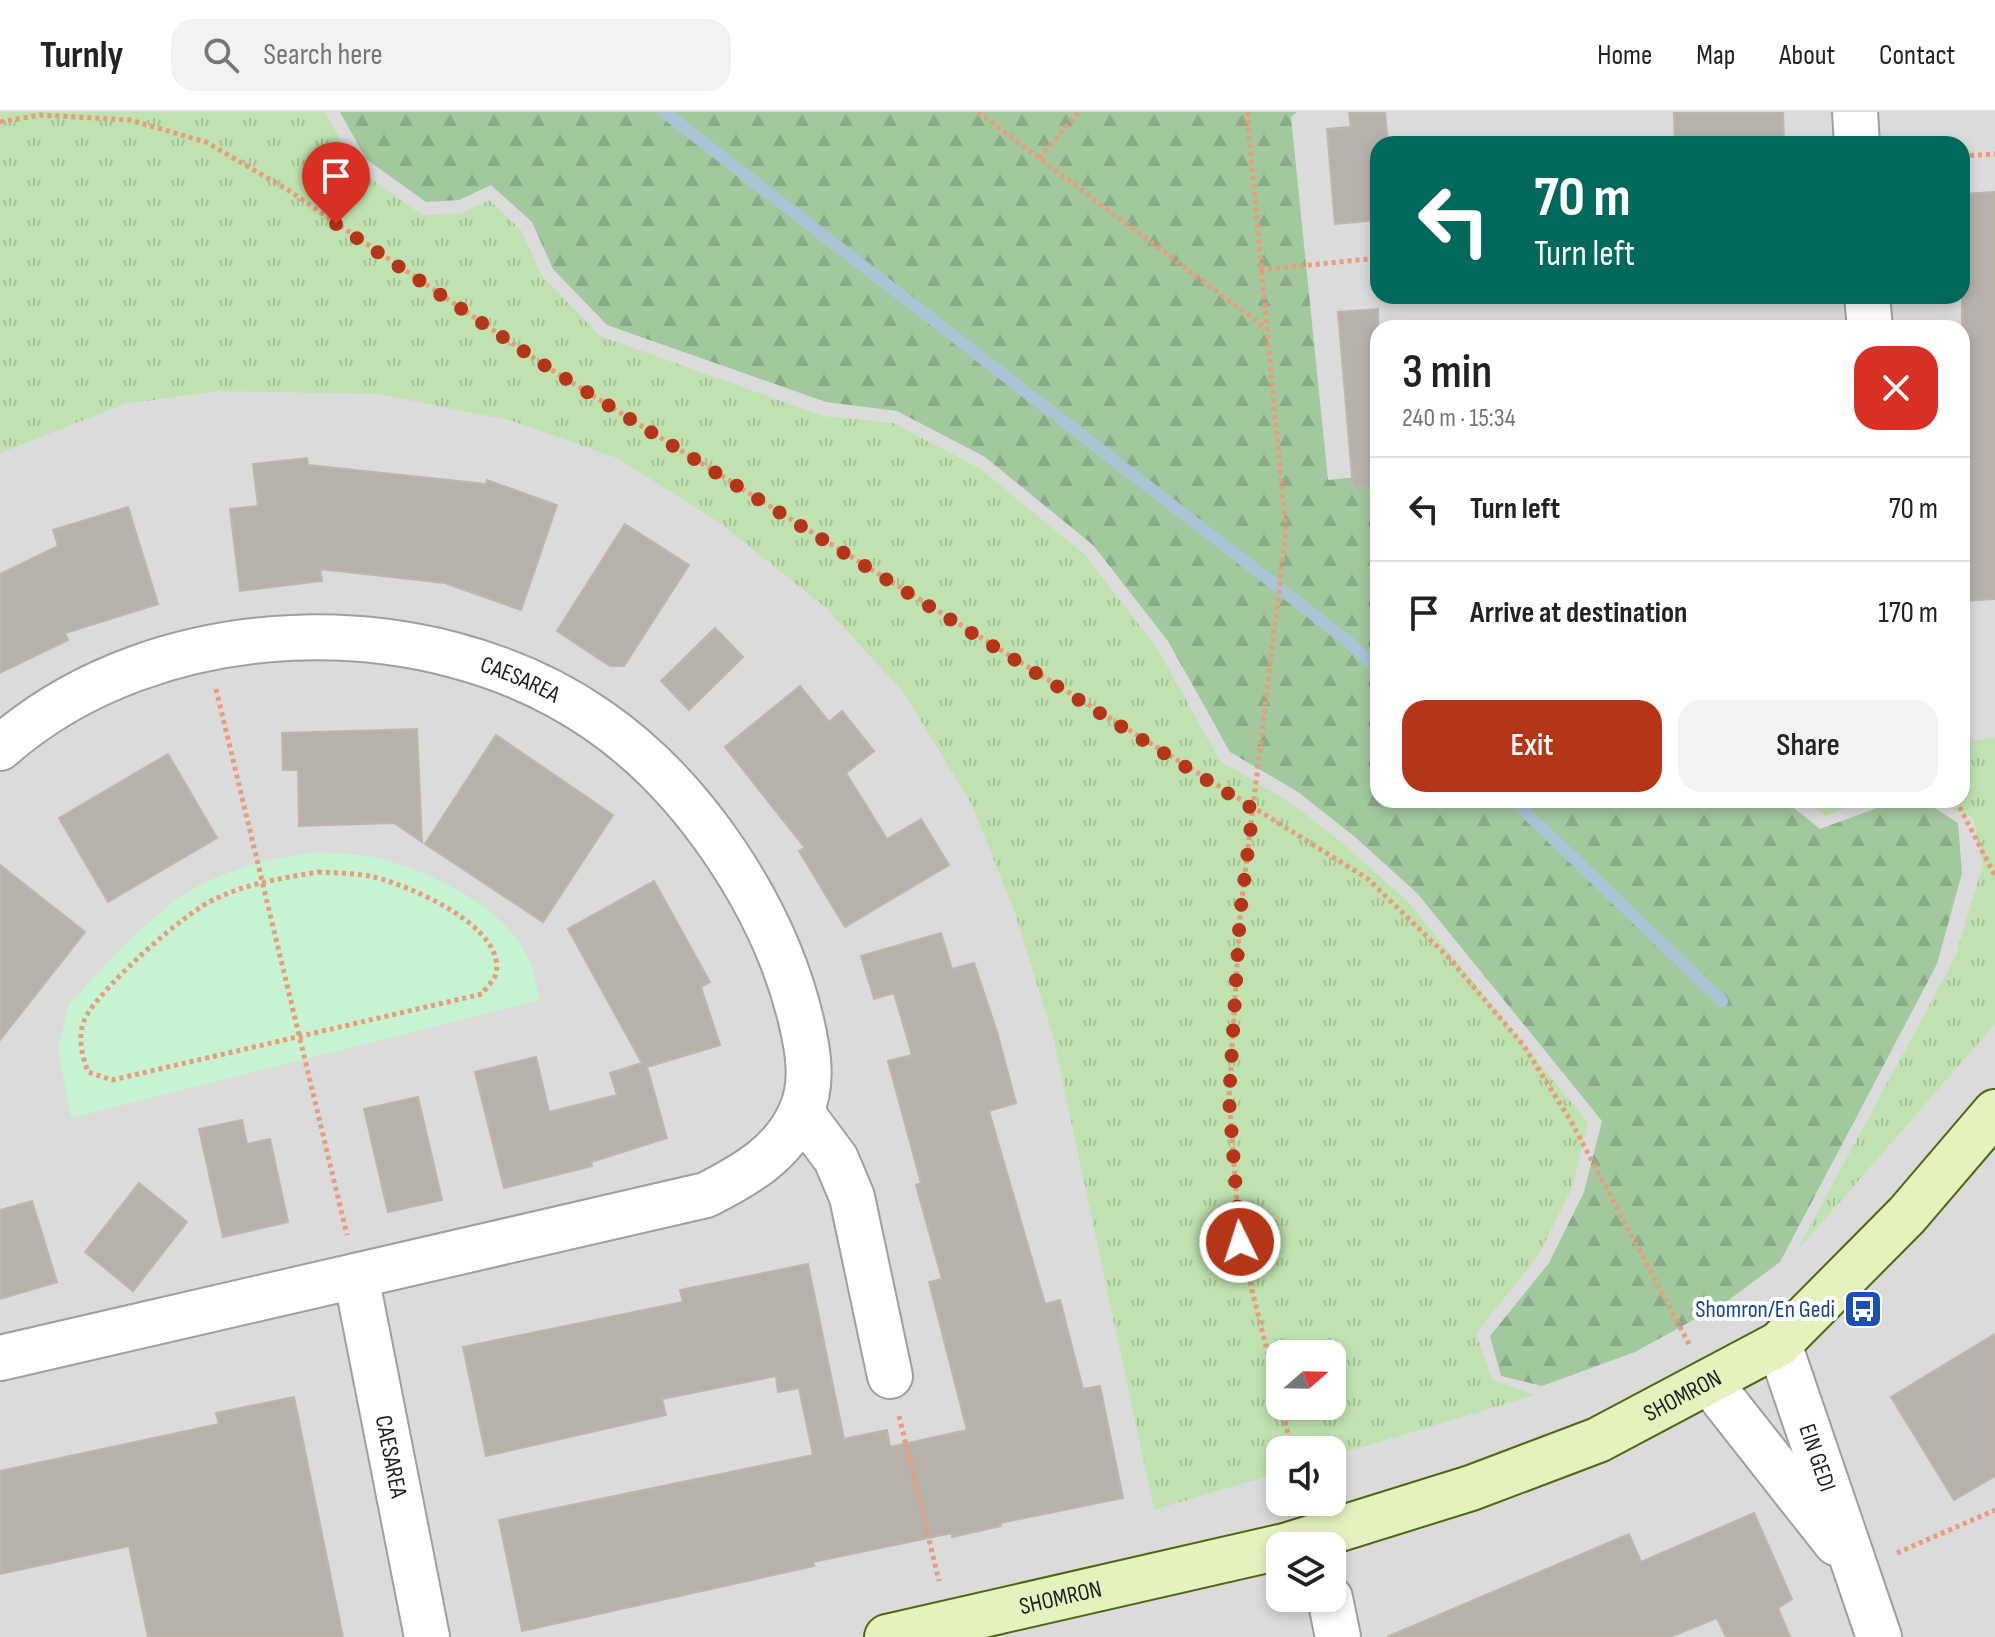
<!DOCTYPE html>
<meta charset="utf-8">
<style>
:root{--surface:#fff;--page:#f2f2f2;--text:#222;--muted:#767676;--line:#e0e0e0;--accent:#b43517}
body{margin:0;font-family:"Sofia Sans Condensed",sans-serif;background:var(--page);color:var(--text);height:100vh;display:flex;flex-direction:column;font-size:30px;white-space:nowrap}
*{box-sizing:border-box;margin:0}
p{font-size:26px;color:var(--muted)}
.icon{flex:none;width:44px;height:44px;fill:none;stroke:currentColor;stroke-width:2;stroke-linecap:round;stroke-linejoin:round}
.map{position:relative;flex:1;overflow:hidden}
.panel{position:absolute;left:1370px;top:208px;width:600px;height:488px;display:flex;flex-direction:column;background:var(--surface);border-radius:24px;box-shadow:0 4px 12px #0003}
.panel>*{flex:none}
.banner{position:absolute;left:1370px;top:24px;width:600px;height:168px;border-radius:24px;box-shadow:0 4px 12px #0003;background:#00695c;color:#fff;overflow:hidden}
.needle{width:52px;rotate:70deg}
.buttons{position:absolute;left:1266px;top:1228px;display:grid;gap:16px}
.buttons a{display:grid;place-items:center;width:80px;height:80px;border-radius:16px;background:var(--surface);box-shadow:0 4px 12px #0003;font-size:40px}
.pin{position:absolute;display:grid;place-items:center;width:68px;height:68px;color:#fff;margin:-82px -34px;border-radius:50% 50% 50% 0;rotate:-45deg;box-shadow:0 0 8px #0007}
.pin .icon{rotate:45deg}
.me{position:absolute;width:88px;margin:-44px;rotate:356deg;stroke-linejoin:round;filter:drop-shadow(0 0 6px #0008)}
.turn{display:flex;align-items:center;gap:28px;height:168px;padding:0 32px;font-size:36px}
.turn .icon{width:104px;height:104px;stroke-width:2.5}
.turn b{display:block;font-size:56px;line-height:68px}
.round{display:grid;place-items:center;flex:none;width:84px;height:84px;border-radius:24px;background:var(--page)}
.headline{display:flex;align-items:center;justify-content:space-between;height:136px;padding:0 32px}
h1{font-size:48px;font-weight:600;line-height:60px}
.button{display:flex;gap:16px;margin-top:auto;padding:16px 32px}
.button a{flex:1;height:92px;border-radius:24px;background:var(--accent);color:#fff;font-size:32px;font-weight:600;line-height:92px;text-align:center}
.button a+a{background:var(--page);color:var(--text)}
ul{padding:0;list-style:none}
li{display:flex;align-items:center;gap:24px;height:104px;padding:0 32px;border-top:2px solid var(--line)}
li div{flex:1}
li b{display:block;font-size:30px}
li em{font-style:normal}
header{display:flex;align-items:center;gap:48px;box-sizing:border-box;height:112px;padding:0 40px;background:var(--surface);border-bottom:2px solid var(--line)}
header strong{font-size:38px}
nav{display:flex;gap:44px;margin-inline-start:auto;font-size:28px}
.search{width:560px;height:72px;background:var(--page);display:flex;align-items:center;gap:20px;box-sizing:border-box;padding:0 28px;border-radius:24px;color:var(--muted);font-size:30px}
.map>svg:first-child{display:block}
</style>
<header>
<strong>Turnly</strong>
<div class="search"><svg class="icon" aria-label="search" viewBox="0 0 24 24"><circle cx="10" cy="10" r="6"/><path d="M15 15l6 6"/></svg>Search here</div>
<nav><a>Home</a><a>Map</a><a>About</a><a>Contact</a></nav>
</header>
<div class="map">
<svg width="1995" height="1525" viewBox="0 0 1995 1525">
<defs>
<pattern id="grass-tufts" width="24" height="20" patternUnits="userSpaceOnUse" patternTransform="scale(2)"><rect width="24" height="20" fill="#bfe2b0"/><path d="M3 7l-1-3M5 7V3M7 7l1-3M15 17l-1-3M17 17v-4M19 17l1-3" fill="none" stroke="#a4c197"/></pattern>
<pattern id="forest-firs" width="22" height="20" patternUnits="userSpaceOnUse" patternTransform="scale(2)"><rect width="22" height="20" fill="#a2c89e"/><path d="M5 1l3.5 6h-7zM16 11l3.5 6h-7z" fill="#8bab88"/></pattern>
</defs>
<rect width="100%" height="100%" fill="#edece5"/>
<path fill="#dbdbdb" fill-rule="evenodd" d="M 0,0 L 1995,0 L 1995,1525 L 0,1525 ZM 1378,32 L 1962,32 L 1962,184 L 1378,184 ZM 1378,216 L 1962,216 L 1962,688 L 1378,688 ZM 1280,1242 L 1332,1242 L 1332,1294 L 1280,1294 ZM 1280,1338 L 1332,1338 L 1332,1390 L 1280,1390 ZM 1280,1434 L 1332,1434 L 1332,1486 L 1280,1486 Z"/>
<path fill="url(#grass-tufts)" fill-rule="evenodd" d="M 0,0 L 325,0 L 356,56 L 422,103 L 462,101 L 489,88 L 521,118 L 542,164 L 600,224 L 823,304 L 893,311 L 979,356 L 1084,442 L 1157,536 L 1220,649 L 1291,691 L 1347,735 L 1408,790 L 1588,1011 L 1572,1076 L 1538,1144 L 1476,1221 L 1492,1268 L 1535,1283 L 1332,1344 L 1332,1338 L 1280,1338 L 1280,1360 L 1154,1398 L 1053,924 L 1015,801 L 972,693 L 904,581 L 826,496 L 720,411 L 617,346 L 512,309 L 379,282 L 218,279 L 124,292 L 0,341 ZM 1332,1242 L 1332,1294 L 1280,1294 L 1280,1242 Z
M 1995,626 L 1995,912 L 1796,1140 L 1955,846 L 1983,753 L 1973,706 L 1932,688 L 1962,688 L 1962,630 Z
M 1805,688 L 1866,688 L 1825,704 Z"/>
<path fill="url(#forest-firs)" d="M 340,0 L 1297,0 L 1291,5 L 1328,368 L 1378,363 L 1378,688 L 1784,688 L 1820,717 L 1899,688 L 1922,688 L 1958,711 L 1962,761 L 1937,852 L 1780,1150 L 1726,1190 L 1635,1240 L 1542,1274 L 1501,1264 L 1490,1224 L 1549,1151 L 1584,1080 L 1602,1009 L 1417,781 L 1355,725 L 1298,680 L 1230,640 L 1168,529 L 1093,433 L 985,345 L 897,299 L 826,290 L 607,213 L 553,157 L 532,110 L 491,73 L 459,88 L 426,90 L 366,47 Z"/>
<path fill="#c6f3d2" d="M 317,740 C 337,742 359,741 378,746 C 432,760 503,793 528,846 C 534,859 537,875 540,888 L 71,1006 L 58,937 L 69,892 L 130,827 L 176,787 L 207,769 L 257,750 Z"/>
<g fill="none" stroke-linecap="round" stroke-linejoin="round">
<path stroke="#aac4d6" stroke-width="12" d="M 664,0 L 1349,530 L 1378,558
M 1513,688 L 1722,889"/>
</g>
<path fill="#b6b2ab" stroke="#bdb6a9" stroke-width="2" d="M 1349,0 L 1385,0 L 1388,32 L 1378,32 L 1378,108 L 1335,112 L 1327,17 L 1351,15 Z
M 1674,0 L 1783,0 L 1784,32 L 1675,32 Z
M 1995,80 L 1995,487 L 1962,489 L 1962,82 Z
M 1378,197 L 1378,375 L 1353,376 L 1338,200 Z
M 307,346 L 308,353 L 486,372 L 487,368 L 557,393 L 521,498 L 445,471 L 320,457 L 322,469 L 240,479 L 230,397 L 258,394 L 253,352 Z
M 128,395 L 158,492 L 65,521 L 68,528 L 0,561 L 0,462 L 58,434 L 53,418 Z
M 625,412 L 689,453 L 624,554 L 610,554 L 557,519 Z
M 715,516 L 743,545 L 689,598 L 661,569 Z
M 800,574 L 829,610 L 842,599 L 874,639 L 846,661 L 887,727 L 921,707 L 949,753 L 845,815 L 799,739 L 805,736 L 725,635 Z
M 417,617 L 422,730 L 394,711 L 299,714 L 298,658 L 283,658 L 282,621 Z
M 496,623 L 613,703 L 543,810 L 425,732 Z
M 168,642 L 217,726 L 108,790 L 59,706 Z
M 0,753 L 85,820 L 0,928 Z
M 654,769 L 710,870 L 701,875 L 720,933 L 647,955 L 667,1026 L 591,1050 L 592,1054 L 504,1076 L 475,960 L 536,945 L 549,1000 L 617,983 L 610,961 L 642,951 L 568,817 Z
M 941,821 L 952,857 L 974,851 L 997,920 L 1016,991 L 989,999 L 1045,1192 L 1060,1188 L 1083,1277 L 1100,1274 L 1123,1386 L 1000,1411 L 1001,1414 L 952,1425 L 952,1421 L 813,1450 L 814,1454 L 522,1519 L 499,1408 L 813,1343 L 799,1276 L 778,1280 L 776,1264 L 662,1287 L 666,1303 L 486,1344 L 463,1235 L 683,1190 L 680,1178 L 808,1152 L 844,1327 L 887,1318 L 890,1335 L 967,1318 L 929,1170 L 942,1167 L 916,1073 L 921,1071 L 888,949 L 912,943 L 894,881 L 874,887 L 861,844 Z
M 418,985 L 442,1088 L 388,1100 L 364,997 Z
M 242,1008 L 247,1032 L 270,1027 L 288,1110 L 223,1125 L 199,1017 Z
M 139,1071 L 187,1110 L 133,1179 L 85,1140 Z
M 32,1089 L 57,1170 L 0,1187 L 0,1098 Z
M 1995,1222 L 1995,1364 L 1954,1388 L 1891,1285 Z
M 294,1285 L 343,1525 L 148,1525 L 129,1434 L 0,1462 L 0,1359 L 219,1312 L 216,1301 Z
M 1754,1401 L 1792,1487 L 1778,1496 L 1790,1525 L 1726,1525 L 1717,1506 L 1670,1525 L 1387,1525 L 1629,1422 L 1641,1450 Z"/>
<g fill="none" stroke-linecap="round" stroke-linejoin="round">
<g stroke="#9f9f9f" stroke-width="48">
<g id="street">
<path d="M 1855,0 L 1857,32"/>
<path d="M 1867,184 L 1870,216"/>
<path id="s1" d="M 0,636 C 156,498 426,490 596,607 C 693,673 774,795 801,908 C 808,938 814,970 801,1000 C 783,1042 745,1063 706,1083 L 0,1246"/>
<path d="M 801,1000 L 836,1047 L 852,1085 L 890,1264"/>
<path id="s2" d="M 356,1164 L 427,1525"/>
<path id="s3" d="M 1779,1232 L 1879,1525"/>
<path d="M 1710,1271 L 1836,1431"/>
<path d="M 1330,1486 L 1338,1525"/>
</g>
</g>
<g stroke="#4e6811" stroke-width="48">
<g id="secondary">
<path id="s4" d="M 1285,1434 L 1471,1376 L 1598,1328 L 1779,1232 L 1907,1103 L 1995,1000"/>
<path id="s5" d="M 887,1525 L 1280,1435"/>
</g>
</g>
<path stroke="#e99b7a" stroke-width="5" stroke-dasharray="4 4" stroke-linecap="butt" d="M 978,0 L 1264,215
M 1247,0 L 1286,421 L 1240,803 L 1229,987 L 1240,1130 L 1292,1338
M 0,10 L 40,3 L 130,8 L 206,30 L 288,78 L 547,255 L 1368,767 L 1448,845 L 1524,934 L 1572,1011 L 1689,1232
M 1962,44 L 1995,42
M 1039,46 L 1079,0
M 1260,158 L 1378,146
M 216,577 L 347,1123
M 1956,688 L 1995,764
M 318,760 C 336,761 356,761 374,765 C 410,774 506,814 496,862 C 494,868 486,876 482,882 L 112,968 L 88,960 C 81,941 76,920 88,901 C 108,870 183,801 217,786 C 249,771 283,766 318,760 Z
M 899,1304 L 939,1469
M 1897,1441 L 1995,1398"/>
<use href="#street" stroke="#fff" stroke-width="44"/>
<use href="#secondary" stroke="#e5f2be" stroke-width="44"/>
</g>
<g fill="none" stroke-linecap="round" stroke-linejoin="round">
<path stroke="#b43517" stroke-width="14" stroke-dasharray="0 25.2" d="M 336,112 L 547,255 L 1253,697 L 1240,803 L 1229,987 L 1240,1130"/>
</g>
<defs>
<g id="bus-square" transform="scale(2)"><rect x="-9" y="-9" width="18" height="18" rx="4" fill="#1a4fb4" stroke="#fff"/><path d="M-5-6H5V4H4V6H2V4H-2V6H-4V4H-5ZM-3.5-4V0h7V-4ZM-3.5 1.2v1.5H-2V1.2ZM2 1.2v1.5H3.5V1.2Z" fill="#fff"/></g>
</defs>
<g fill-rule="evenodd">
<use href="#bus-square" x="1863" y="1197"/>
</g>
<g text-anchor="middle" dominant-baseline="central" stroke-width="8" stroke-linejoin="round" paint-order="stroke">
<g font-size="24" fill="#1e1e1e" stroke="#fff">
<text stroke="none"><textPath href="#s1" startOffset="552">CAESAREA</textPath></text>
<text stroke="none"><textPath href="#s4" startOffset="426">SHOMRON</textPath></text>
<text stroke="none"><textPath href="#s2" startOffset="184">CAESAREA</textPath></text>
<text stroke="none"><textPath href="#s3" startOffset="120">EIN GEDI</textPath></text>
<text stroke="none"><textPath href="#s5" startOffset="178">SHOMRON</textPath></text>
</g>
<g font-size="24" fill="#164399" stroke="#fff" text-anchor="end">
<text x="1835" y="1197">Shomron/En Gedi</text>
</g>
</g>
</svg>
<div class="buttons">
<a><svg class="needle" viewBox="-14 -14 28 28"><path d="M0-13l5 13h-10z" fill="#e53935"/><path d="M0 13l5-13h-10z" fill="#767676"/></svg></a>
<a><svg class="icon" aria-label="sound" viewBox="0 0 24 24"><path d="M4 9h4l5-4v14l-5-4H4zM17 9q2 3 0 6"/></svg></a>
<a><svg class="icon" aria-label="layers" viewBox="0 0 24 24"><path d="M12 4l9 5-9 5-9-5zM3 14l9 5 9-5"/></svg></a>
</div>
<div class="pin" style="left:336px;top:112px;background:#d93025"><svg class="icon" aria-label="arrive" viewBox="0 0 24 24"><path d="M6 21V4h12l-3 4 3 4H6"/></svg></div>
<svg class="me" style="left:1240px;top:1130px" viewBox="-20 -20 40 40"><circle r="17" fill="#b43517" stroke="#fff" stroke-width="3"/><path d="M0-11L8 9 0 5-8 9z" fill="#fff"/></svg>
<div class="banner">
<div class="turn"><svg class="icon" aria-label="left" viewBox="0 0 24 24"><path d="M17 20v-9H6M10 6l-5 5 5 5"/></svg><div><b>70 m</b>Turn left</div></div>
</div>
<section class="panel">
<div class="headline"><div><h1>3 min</h1><p>240 m · 15:34</p></div><a class="round" style="background:#d93025;color:#fff"><svg class="icon" aria-label="close" viewBox="0 0 24 24"><path d="M6 6l12 12M18 6L6 18"/></svg></a></div>
<ul>
<li><svg class="icon" aria-label="left" viewBox="0 0 24 24"><path d="M17 20v-9H6M10 6l-5 5 5 5"/></svg><div><b>Turn left</b></div><em>70 m</em></li>
<li><svg class="icon" aria-label="arrive" viewBox="0 0 24 24"><path d="M6 21V4h12l-3 4 3 4H6"/></svg><div><b>Arrive at destination</b></div><em>170 m</em></li>
</ul>
<div class="button"><a>Exit</a><a>Share</a></div>
</section>
</div>
